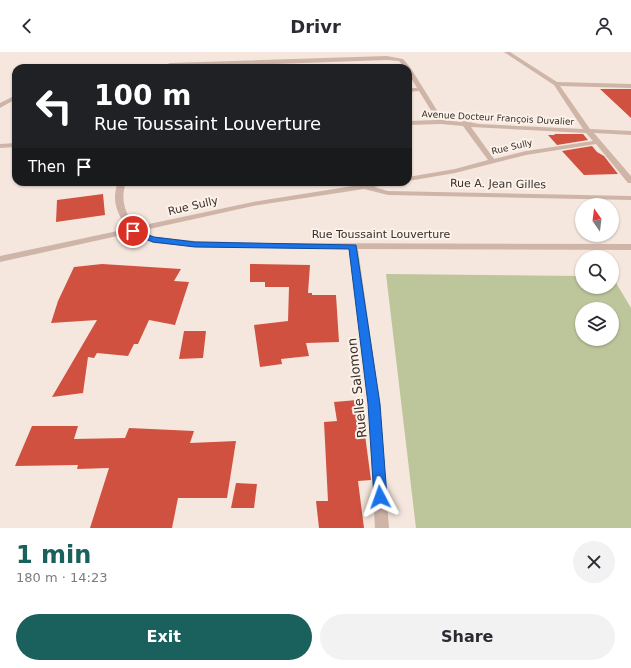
<!DOCTYPE html>
<meta charset="utf-8">
<style>
:root{--surface:#fff;--page:#f2f2f3;--text:#2b2b33;--muted:#7c7c81;--accent:#1a605c}
body{margin:0;font-family:"DejaVu Sans",sans-serif;background:var(--page);color:var(--text);height:100vh;display:flex;flex-direction:column;font-size:15px;white-space:nowrap}
*{box-sizing:border-box;margin:0}
p{font-size:13px;color:var(--muted)}
.icon{flex:none;width:22px;height:22px;fill:none;stroke:currentColor;stroke-width:2;stroke-linecap:round;stroke-linejoin:round}
.map{position:relative;height:476px;overflow:hidden}
.drawer{display:flex;flex-direction:column;background:var(--surface);flex:1}
.drawer>*{flex:none}
.top-card{position:absolute;left:12px;top:12px;width:400px;height:122px;border-radius:12px;box-shadow:0 1px 3px #0004;background:#202124;color:#fff;overflow:hidden}
.needle{width:26px;rotate:346deg}
.buttons{position:absolute;left:575px;top:146px;display:grid;gap:8px}
.buttons a{display:grid;place-items:center;width:44px;height:44px;border-radius:50%;background:var(--surface);box-shadow:0 1px 3px #0004;font-size:20px}
.pin{position:absolute;display:grid;place-items:center;width:34px;height:34px;color:#fff;margin:-17px;border:2px solid #fff;border-radius:50%;box-shadow:0 1px 4px #0007}
.me{position:absolute;width:44px;margin:-22px;rotate:356deg;stroke-linejoin:round;filter:drop-shadow(0 0 3px #0008)}
.turn{display:flex;align-items:center;gap:14px;height:84px;padding:0 16px;font-size:18px}
.turn .icon{width:52px;height:52px;stroke-width:2.5}
.turn b{display:block;font-size:28px;line-height:34px}
.then{display:flex;align-items:center;height:38px;padding:0 16px;background:#0003;gap:8px;font-size:15px}
.round{display:grid;place-items:center;flex:none;width:42px;height:42px;border-radius:21px;background:var(--page)}
.overview{display:flex;align-items:center;justify-content:space-between;height:68px;padding:0 16px}
h1{font-size:24px;font-weight:800;line-height:30px;color:var(--accent)}
.action{display:flex;gap:8px;margin-top:auto;padding:8px 16px}
.action a{flex:1;height:46px;border-radius:24px;background:var(--accent);color:#fff;font-size:16px;font-weight:800;line-height:46px;text-align:center}
.action a+a{background:var(--page);color:var(--text)}
header{display:flex;justify-content:space-between;align-items:center;height:52px;padding:0 16px;background:var(--surface);font-size:18px;font-weight:800}
.map>svg:first-child{display:block}
</style>
<header><svg class="icon" aria-label="back" viewBox="0 0 24 24"><path d="M15 5l-7 7 7 7"/></svg>Drivr<svg class="icon" aria-label="person" viewBox="0 0 24 24"><circle cx="12" cy="8" r="4"/><path d="M4 21q1-7 8-7t8 7"/></svg></header>
<div class="map">
<svg width="631" height="476" viewBox="0 0 631 476">
<rect width="100%" height="100%" fill="#f5e7dd"/>
<path fill="#bdc59b" fill-rule="evenodd" d="M 386,222 L 582,224 L 582,235 L 612,235 L 612,224 L 631,256 L 631,476 L 416,476 ZM 582,257 L 612,257 L 612,287 L 582,287 Z"/>
<path fill="#d05140" d="M 600,37 L 631,37 L 631,66 Z
M 554,82 L 583,82 L 588,88 L 557,93 L 548,83 L 555,83 Z
M 592,94 L 597,100 L 604,104 L 618,122 L 584,123 L 562,99 Z
M 103,142 L 105,163 L 56,170 L 57,148 Z
M 102,212 L 181,217 L 174,229 L 189,230 L 175,273 L 149,268 L 138,292 L 134,292 L 128,304 L 97,301 L 94,306 L 88,305 L 83,341 L 52,345 L 97,268 L 51,271 L 58,249 L 74,215 Z
M 250,212 L 310,213 L 308,241 L 312,241 L 312,243 L 336,243 L 339,290 L 306,291 L 309,304 L 281,307 L 282,312 L 260,315 L 254,273 L 288,269 L 289,235 L 265,235 L 265,230 L 250,230 Z
M 184,279 L 206,279 L 203,306 L 179,307 Z
M 357,348 L 365,383 L 371,428 L 358,429 L 364,476 L 319,476 L 316,449 L 328,449 L 324,370 L 337,369 L 334,350 Z
M 32,374 L 78,374 L 74,387 L 125,386 L 129,376 L 194,379 L 190,391 L 236,389 L 227,446 L 178,446 L 172,476 L 90,476 L 109,416 L 77,417 L 78,413 L 15,414 Z
M 236,431 L 257,432 L 254,456 L 231,456 Z"/>
<g fill="none" stroke-linecap="round" stroke-linejoin="round">
<path fill="#ceb5a8" fill-rule="evenodd" d="M 16,43 L 16,47 L 0,56 L 0,51 Z"/>
<path fill="#ceb5a8" fill-rule="evenodd" d="M 504,0 L 510,0 L 557,30 L 631,32 L 631,36 L 560,34 L 590,77 L 631,79 L 631,83 L 594,81 L 631,124 L 631,131 L 628,131 L 596,92 L 526,103 L 455,121 L 408,129 L 408,125 L 455,117 L 488,108 L 463,74 L 441,72 L 408,73 L 408,69 L 437,68 L 419,39 L 408,40 L 408,36 L 417,36 L 408,21 L 408,16 L 405,16 L 399,9 L 387,8 L 157,16 L 170,11 L 387,4 L 403,7 L 410,15 L 443,68 L 461,70 L 464,69 L 479,72 L 583,77 L 554,33 ZM 471,75 L 586,81 L 593,89 L 526,99 L 494,107 Z
M 16,91 L 16,95 L 0,96 L 0,92 Z
M 118,130 L 126,130 C 120,148 125,160 135,175 L 253,150 L 378,130 L 397,130 L 393,132 L 374,135 L 388,139 L 631,144 L 631,148 L 388,143 L 364,137 L 253,154 L 140,179 L 155,185 L 195,189 L 262,191 L 631,192 L 631,198 L 358,197 L 380,352 L 389,476 L 375,476 L 368,352 L 349,197 L 195,195 L 153,191 L 131,181 L 0,210 L 0,204 L 127,177 C 117,160 111,149 118,130 Z"/>
</g>
<path fill="#1a73e8" stroke="#114b97" d="M 133,177 L 154,185 L 195,190 L 356,193 L 380,352 L 387,445 L 385,449 L 380,450 L 376,449 L 374,445 L 368,352 L 349,197 L 195,195 L 153,190 L 130,181 L 129,179 Z"/>
<g text-anchor="middle" dominant-baseline="central" stroke-width="4" stroke-linejoin="round" paint-order="stroke">
<g font-size="9" fill="#3a2c29" stroke="#fbf2ea">
<text transform="translate(498 66) rotate(3)">Avenue Docteur François Duvalier</text>
<text transform="translate(512 95) rotate(-13)">Rue Sully</text>
</g>
<g font-size="11" fill="#3a2c29" stroke="#fbf2ea">
<text transform="translate(498 132) rotate(1)">Rue A. Jean Gilles</text>
<text transform="translate(193 154) rotate(-13)">Rue Sully</text>
<text x="381" y="182">Rue Toussaint Louverture</text>
</g>
<g font-size="13" fill="#3a2c29" stroke="#fbf2ea">
<text transform="translate(357 336) rotate(-96)">Ruelle Salomon</text>
</g>
</g>
</svg>
<div class="buttons">
<a><svg class="needle" viewBox="-14 -14 28 28"><path d="M0-13l5 13h-10z" fill="#e53935"/><path d="M0 13l5-13h-10z" fill="#7c7c81"/></svg></a>
<a><svg class="icon" aria-label="search" viewBox="0 0 24 24"><circle cx="10" cy="10" r="6"/><path d="M15 15l6 6"/></svg></a>
<a><svg class="icon" aria-label="layers" viewBox="0 0 24 24"><path d="M12 4l9 5-9 5-9-5zM3 14l9 5 9-5"/></svg></a>
</div>
<div class="pin" style="left:133px;top:179px;background:#d93025"><svg class="icon" aria-label="arrive" viewBox="0 0 24 24"><path d="M6 21V4h12l-3 4 3 4H6"/></svg></div>
<svg class="me" style="left:380px;top:445px" viewBox="-20 -20 40 40"><path d="M0-17L14 15 0 8-14 15z" fill="#1a73e8" stroke="#fff" stroke-width="4"/></svg>
<div class="top-card">
<div class="turn"><svg class="icon" aria-label="left" viewBox="0 0 24 24"><path d="M17 20v-9H6M10 6l-5 5 5 5"/></svg><div><b>100 m</b>Rue Toussaint Louverture</div></div>
<div class="then">Then<svg class="icon" aria-label="arrive" viewBox="0 0 24 24"><path d="M6 21V4h12l-3 4 3 4H6"/></svg></div>
</div>
</div>
<section class="drawer">
<div class="overview"><div><h1>1 min</h1><p>180 m · 14:23</p></div><a class="round"><svg class="icon" aria-label="close" viewBox="0 0 24 24"><path d="M6 6l12 12M18 6L6 18"/></svg></a></div>
<div class="action"><a>Exit</a><a>Share</a></div>
</section>
